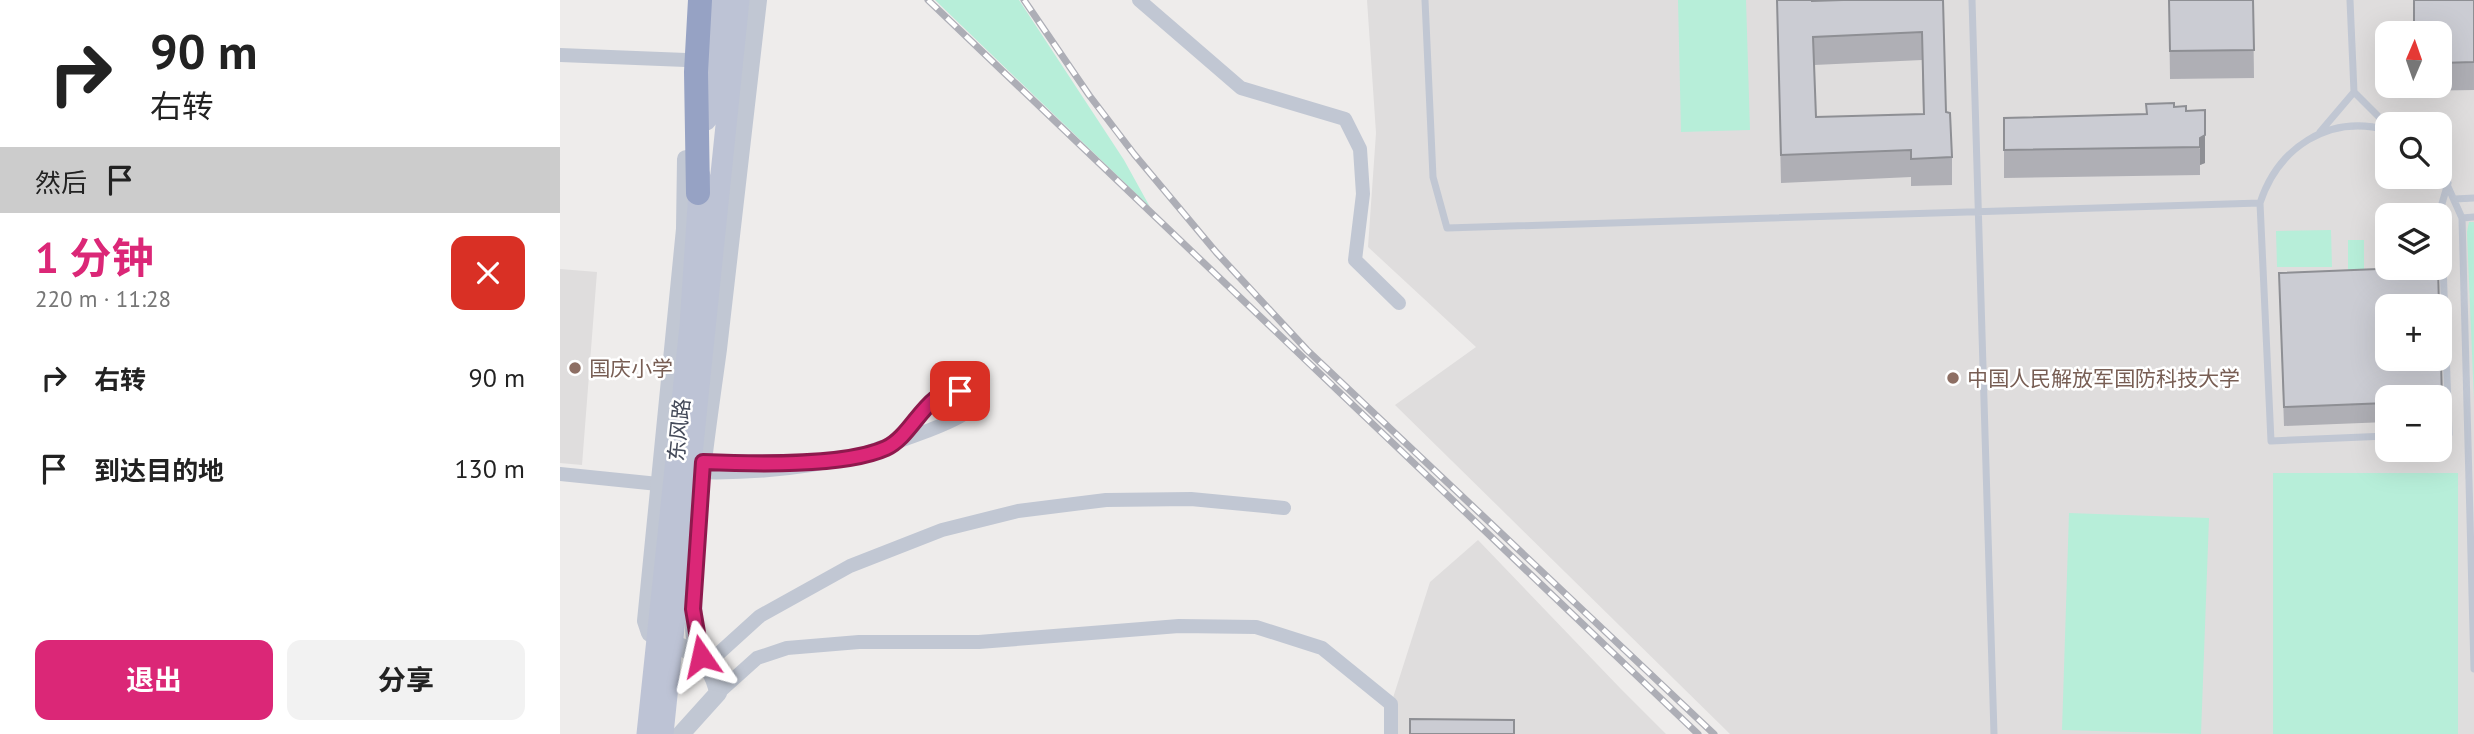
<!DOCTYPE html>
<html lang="zh">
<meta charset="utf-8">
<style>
:root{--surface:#fff;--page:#f2f2f2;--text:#222;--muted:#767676;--accent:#db2777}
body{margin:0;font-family:"PT Sans","Noto Sans SC",sans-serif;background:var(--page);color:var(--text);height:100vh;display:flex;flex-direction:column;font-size:26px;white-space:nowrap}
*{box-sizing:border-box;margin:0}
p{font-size:23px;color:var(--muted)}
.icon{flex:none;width:38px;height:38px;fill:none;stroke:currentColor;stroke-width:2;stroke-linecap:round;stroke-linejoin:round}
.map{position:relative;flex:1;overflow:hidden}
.details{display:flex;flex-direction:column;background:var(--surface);width:560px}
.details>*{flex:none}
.top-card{background:#fff;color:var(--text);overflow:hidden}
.needle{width:46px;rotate:2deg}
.fabs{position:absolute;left:1815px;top:21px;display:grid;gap:14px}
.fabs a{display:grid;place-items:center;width:77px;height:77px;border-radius:14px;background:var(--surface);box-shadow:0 7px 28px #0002;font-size:35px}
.pin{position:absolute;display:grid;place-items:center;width:60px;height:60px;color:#fff;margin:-30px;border-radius:14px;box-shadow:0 4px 10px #0006}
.me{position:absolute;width:77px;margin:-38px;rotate:349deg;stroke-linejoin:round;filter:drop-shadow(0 0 5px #0008)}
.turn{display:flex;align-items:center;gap:24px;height:147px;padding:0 35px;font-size:32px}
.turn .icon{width:91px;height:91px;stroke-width:2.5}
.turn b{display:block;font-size:49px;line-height:60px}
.then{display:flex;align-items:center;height:66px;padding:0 35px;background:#0003;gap:14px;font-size:26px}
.round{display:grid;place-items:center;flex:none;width:74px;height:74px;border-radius:14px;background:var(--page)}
.summary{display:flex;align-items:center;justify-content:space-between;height:119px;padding:0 35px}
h1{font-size:42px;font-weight:700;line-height:52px;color:var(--accent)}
.cta{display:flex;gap:14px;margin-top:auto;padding:14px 35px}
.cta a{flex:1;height:80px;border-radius:14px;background:var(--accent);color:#fff;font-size:28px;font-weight:700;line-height:80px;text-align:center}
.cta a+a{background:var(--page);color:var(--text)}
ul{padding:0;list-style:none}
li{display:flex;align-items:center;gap:21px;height:91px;padding:0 35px}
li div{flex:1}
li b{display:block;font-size:26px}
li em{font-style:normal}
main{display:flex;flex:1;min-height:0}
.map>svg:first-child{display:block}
</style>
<main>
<section class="details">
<div class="top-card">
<div class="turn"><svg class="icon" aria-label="right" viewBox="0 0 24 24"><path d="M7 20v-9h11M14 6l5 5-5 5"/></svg><div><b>90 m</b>右转</div></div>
<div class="then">然后<svg class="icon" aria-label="arrive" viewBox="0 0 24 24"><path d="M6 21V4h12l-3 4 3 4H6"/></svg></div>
</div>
<div class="summary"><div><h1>1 分钟</h1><p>220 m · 11:28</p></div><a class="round" style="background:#d93025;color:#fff"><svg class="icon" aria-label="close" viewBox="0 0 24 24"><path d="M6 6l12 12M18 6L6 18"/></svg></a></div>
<ul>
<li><svg class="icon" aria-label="right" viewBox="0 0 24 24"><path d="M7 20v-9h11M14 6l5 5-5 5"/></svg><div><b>右转</b></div><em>90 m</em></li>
<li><svg class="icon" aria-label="arrive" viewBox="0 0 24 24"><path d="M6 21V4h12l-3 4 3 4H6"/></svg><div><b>到达目的地</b></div><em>130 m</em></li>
</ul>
<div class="cta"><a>退出</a><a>分享</a></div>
</section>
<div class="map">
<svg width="1914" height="734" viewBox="0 0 1914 734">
<rect width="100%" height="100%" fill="#eeeceb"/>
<path fill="#dfdddd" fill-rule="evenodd" d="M 807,0 L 1914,0 L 1914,734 L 1170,734 L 835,405 L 916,347 L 808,247 L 816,133 ZM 1827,33 L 1880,33 L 1880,86 L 1827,86 ZM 1827,124 L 1880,124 L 1880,177 L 1827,177 ZM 1827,215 L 1880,215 L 1880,268 L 1827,268 ZM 1827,306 L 1880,306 L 1880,359 L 1827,359 ZM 1827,397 L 1880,397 L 1880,450 L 1827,450 Z
M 0,269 L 37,272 L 22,465 L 0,463 Z
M 918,540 L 1060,688 L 1106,734 L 831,734 L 831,704 L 870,582 Z"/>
<path fill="#b7eed9" d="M 375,0 L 459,0 L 564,160 L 590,207 Z
M 1118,0 L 1186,0 L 1190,130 L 1121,132 Z
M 1909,222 L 1914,222 L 1914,402 L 1907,232 Z
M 1771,230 L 1772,267 L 1717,267 L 1716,231 Z
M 1788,240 L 1804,240 L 1804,270 L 1788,270 Z
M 1713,473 L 1898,473 L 1898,734 L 1713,734 Z
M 1509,513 L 1649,518 L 1641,734 L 1502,730 Z"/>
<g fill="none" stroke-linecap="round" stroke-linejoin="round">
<path stroke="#c1c7d3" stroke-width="7" d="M 865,0 L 873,177 L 887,228 L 1700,203 C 1718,148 1768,114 1827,130
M 1412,0 L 1434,734
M 1794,92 L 1827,125
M 1760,132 L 1794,92 L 1790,0
M 1880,169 L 1902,218 L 1914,669
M 1895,199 L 1914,198
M 1700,203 L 1711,441 L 1827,436
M 1902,218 L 1914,217
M 1880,434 L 1889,434 L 1881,207 L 1888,183"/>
<path stroke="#c1c7d3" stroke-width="14" d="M 579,0 L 681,88 L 785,119 L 800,149 L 803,194 L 795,260 L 839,303
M 0,55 L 126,60
M 134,472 C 189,474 248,468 301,455 C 325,445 392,425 408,411 L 409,399 C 377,371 352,435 326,447 C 284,467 191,463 143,462
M 0,474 L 108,485
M 147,664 L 200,616 L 290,566 L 382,530 L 458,511 L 546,500 L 631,499 L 724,508
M 158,693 L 197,658 L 227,648 L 299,642 L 419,642 L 619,626 L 696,627 L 762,648 L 831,704 L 831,734"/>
<path stroke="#c1c7d3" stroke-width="18" d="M 126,159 L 125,229 L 86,621 L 90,633 L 141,656
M 121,734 L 158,693 C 155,670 136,654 134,630 C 129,540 146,438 158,349 C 172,233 184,116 198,0"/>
<path stroke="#bdc3d5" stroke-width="21" d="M 146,120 L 159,0
M 87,734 L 130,326 L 140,176
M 103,734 L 179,0"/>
<path stroke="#96a2c4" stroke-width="24" d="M 138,193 L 136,72 L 140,0"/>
<g stroke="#adaeb6" stroke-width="7">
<path id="rail" d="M 368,0 L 1138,734
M 464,0 L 529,95 L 574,154 L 656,252 L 747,350 L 1154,734"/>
</g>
<use href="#rail" stroke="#fff" stroke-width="4.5" stroke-dasharray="13" stroke-linecap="butt"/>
</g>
<path fill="#afafb5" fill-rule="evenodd" d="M 1217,0 L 1252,0 L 1252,1 L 1383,0 L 1386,112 L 1392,157 L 1392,185 L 1351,186 L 1351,177 L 1221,183 ZM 1362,60 L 1363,114 L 1256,117 L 1254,65 Z
M 1609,0 L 1693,0 L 1694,78 L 1610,79 Z
M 1914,0 L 1914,90 L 1854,91 L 1854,86 L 1880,86 L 1880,33 Z
M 1614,107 L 1626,111 L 1645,163 L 1640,165 L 1640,175 L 1444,178 L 1444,118 L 1586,114 Z
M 1843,268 L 1878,268 L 1879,306 L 1827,306 L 1827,359 L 1880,359 L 1880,319 L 1882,420 L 1880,420 L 1880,397 L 1827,397 L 1827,422 L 1724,426 L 1719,273 Z"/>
<path fill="#8e8f94" d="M 1645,135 L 1645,163 L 1640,165 L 1640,175 L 1640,138 Z"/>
<path fill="#cbccd3" stroke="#8e8f94" stroke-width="2" fill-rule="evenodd" d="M 1217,0 L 1252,0 L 1252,1 L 1283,0 L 1383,0 L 1386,112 L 1390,113 L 1392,157 L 1351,159 L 1351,150 L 1221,155 ZM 1362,32 L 1364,114 L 1256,117 L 1253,37 Z
M 1609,0 L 1693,0 L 1694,50 L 1610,51 Z
M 1854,0 L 1914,0 L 1914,62 L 1880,63 L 1880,33 L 1854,33 Z
M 1614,103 L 1614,107 L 1626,106 L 1626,111 L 1645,110 L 1645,135 L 1640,138 L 1640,147 L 1444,150 L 1444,118 L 1587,114 L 1586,104 Z
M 1843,268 L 1878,268 L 1879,306 L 1827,306 L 1827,359 L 1880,359 L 1880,319 L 1882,400 L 1880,401 L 1880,397 L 1827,397 L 1827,403 L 1724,407 L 1719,273 Z
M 850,719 L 954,720 L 954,734 L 850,734 Z"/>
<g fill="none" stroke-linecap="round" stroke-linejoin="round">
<g stroke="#8e194d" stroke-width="18">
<path id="route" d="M 141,656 L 133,609 L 143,462 C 191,464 284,467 326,448 C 354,435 366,388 400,391"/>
</g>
<use href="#route" stroke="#db2777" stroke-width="12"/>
</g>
<g fill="#8d6e63" stroke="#fff" stroke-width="2.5">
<circle cx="15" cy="368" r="7"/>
<circle cx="1393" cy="378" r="7"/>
</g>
<g text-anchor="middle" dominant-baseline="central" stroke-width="5" stroke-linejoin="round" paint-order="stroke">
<g font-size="21" fill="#785e54" stroke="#fff" text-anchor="start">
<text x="29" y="368">国庆小学</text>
<text x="1407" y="378">中国人民解放军国防科技大学</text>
</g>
<g font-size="21" fill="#444a59" stroke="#fff">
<text transform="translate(119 430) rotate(-84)">东风路</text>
</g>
</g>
</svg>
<div class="fabs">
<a><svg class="needle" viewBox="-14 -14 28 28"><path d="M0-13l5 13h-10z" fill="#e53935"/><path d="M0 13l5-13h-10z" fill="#767676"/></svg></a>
<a><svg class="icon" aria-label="search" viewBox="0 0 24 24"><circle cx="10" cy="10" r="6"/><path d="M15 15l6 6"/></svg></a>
<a><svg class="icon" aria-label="layers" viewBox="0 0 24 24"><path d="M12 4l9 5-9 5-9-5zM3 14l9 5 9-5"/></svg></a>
<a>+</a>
<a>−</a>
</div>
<div class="pin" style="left:400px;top:391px;background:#d93025"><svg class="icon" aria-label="arrive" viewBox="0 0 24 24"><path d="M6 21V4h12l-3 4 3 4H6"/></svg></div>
<svg class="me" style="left:141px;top:656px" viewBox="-20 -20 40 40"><path d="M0-17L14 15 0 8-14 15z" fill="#db2777" stroke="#fff" stroke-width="4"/></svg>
</div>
</main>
